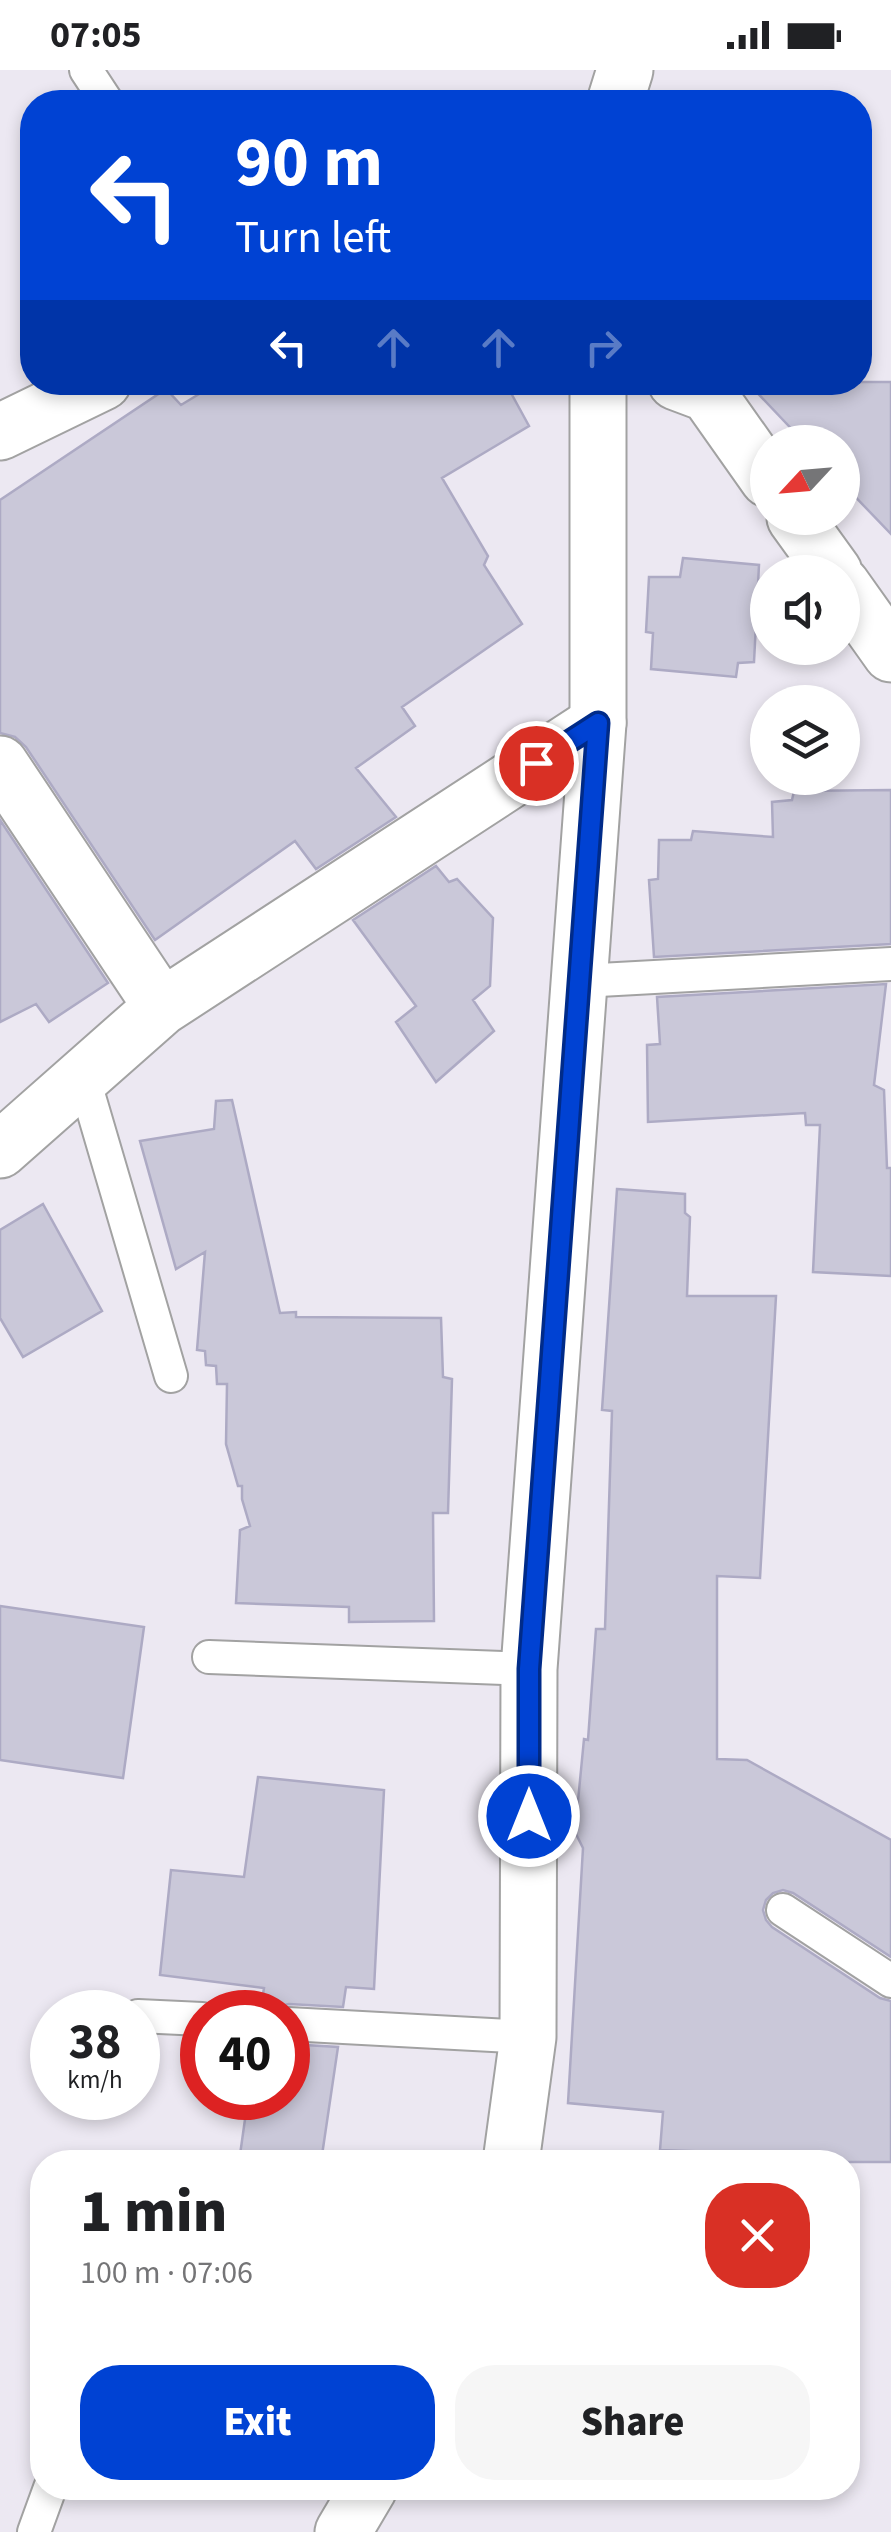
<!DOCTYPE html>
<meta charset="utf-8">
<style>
:root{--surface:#fff;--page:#f6f6f6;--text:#202124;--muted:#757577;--accent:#0042d3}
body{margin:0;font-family:"Source Sans 3",sans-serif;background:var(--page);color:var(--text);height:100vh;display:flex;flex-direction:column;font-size:38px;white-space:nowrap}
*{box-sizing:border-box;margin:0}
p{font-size:32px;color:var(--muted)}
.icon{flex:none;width:55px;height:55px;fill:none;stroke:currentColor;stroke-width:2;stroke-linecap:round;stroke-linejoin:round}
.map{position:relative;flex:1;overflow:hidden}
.panel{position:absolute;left:30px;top:2080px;width:830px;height:350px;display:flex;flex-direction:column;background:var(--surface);border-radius:40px;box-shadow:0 5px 15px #0003}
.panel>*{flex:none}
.hud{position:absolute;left:20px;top:20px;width:852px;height:305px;border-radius:40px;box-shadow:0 5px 15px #0003;background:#0042d3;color:#fff;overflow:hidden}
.needle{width:65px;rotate:244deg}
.controls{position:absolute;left:750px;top:355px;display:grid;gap:20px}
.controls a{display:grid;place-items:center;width:110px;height:110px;border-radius:50%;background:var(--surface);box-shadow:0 5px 15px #0003;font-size:50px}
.speed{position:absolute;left:30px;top:1920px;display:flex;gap:20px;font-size:50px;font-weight:700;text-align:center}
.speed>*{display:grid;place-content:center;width:130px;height:130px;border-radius:50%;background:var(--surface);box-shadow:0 5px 15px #0003;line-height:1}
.speed small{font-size:25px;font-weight:400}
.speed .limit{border:15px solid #d22;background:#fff;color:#111}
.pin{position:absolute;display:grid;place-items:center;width:85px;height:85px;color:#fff;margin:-42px;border:5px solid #fff;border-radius:50%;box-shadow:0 2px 10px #0007}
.me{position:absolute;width:110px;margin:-55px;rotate:0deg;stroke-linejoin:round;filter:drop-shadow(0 0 8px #0008)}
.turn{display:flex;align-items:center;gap:35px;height:210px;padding:0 50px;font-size:45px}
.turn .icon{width:130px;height:130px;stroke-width:2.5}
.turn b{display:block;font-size:70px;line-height:85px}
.lanes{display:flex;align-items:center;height:95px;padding:0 50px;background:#0003;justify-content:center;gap:50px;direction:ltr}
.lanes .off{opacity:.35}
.round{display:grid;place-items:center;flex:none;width:105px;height:105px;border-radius:40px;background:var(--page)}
.overview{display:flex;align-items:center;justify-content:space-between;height:170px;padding:0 50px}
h1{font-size:60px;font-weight:800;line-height:75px}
.button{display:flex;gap:20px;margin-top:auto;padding:20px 50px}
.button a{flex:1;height:115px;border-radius:40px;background:var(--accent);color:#fff;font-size:40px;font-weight:800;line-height:115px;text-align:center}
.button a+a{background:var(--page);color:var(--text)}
.status{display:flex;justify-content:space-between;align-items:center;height:70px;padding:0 50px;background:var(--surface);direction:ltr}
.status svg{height:28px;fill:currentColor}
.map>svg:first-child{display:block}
</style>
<div class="status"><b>07:05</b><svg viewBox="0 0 49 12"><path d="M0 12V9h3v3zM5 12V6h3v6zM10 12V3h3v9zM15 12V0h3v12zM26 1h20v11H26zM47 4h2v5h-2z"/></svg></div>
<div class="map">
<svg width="891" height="2462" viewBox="0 0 891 2462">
<rect width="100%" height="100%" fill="#ece8f2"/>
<path fill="#cac8d9" stroke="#adaac4" stroke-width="2.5" d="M 219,312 L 505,312 L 529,356 L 442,408 L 488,486 L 484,495 L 522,554 L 402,637 L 415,656 L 356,698 L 396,747 L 316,799 L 295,771 L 155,870 L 26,677 L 15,667 L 0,663 L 0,430 L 166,319 L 181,335 Z
M 747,312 L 891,312 L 891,464 L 842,413 L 842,372 L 804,372 Z
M 683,488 L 759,495 L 754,592 L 738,593 L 736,607 L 651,599 L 653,563 L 646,562 L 649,507 L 680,507 Z
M 891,720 L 891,874 L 654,887 L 649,810 L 658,809 L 659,770 L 691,770 L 693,761 L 773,767 L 772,732 L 792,730 L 794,721 Z
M 0,750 L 108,913 L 49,952 L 36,934 L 0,952 Z
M 436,796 L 449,812 L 457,809 L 493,848 L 490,916 L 473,930 L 494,961 L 436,1012 L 396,952 L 416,936 L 353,850 Z
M 886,914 L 874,1015 L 884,1020 L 887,1098 L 891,1098 L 891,1206 L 813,1202 L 820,1055 L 806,1055 L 805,1043 L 648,1052 L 647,975 L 660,974 L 657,927 Z
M 232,1030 L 280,1243 L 296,1242 L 296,1247 L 441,1248 L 443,1307 L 452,1309 L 448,1443 L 433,1443 L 434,1551 L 349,1552 L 349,1537 L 236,1533 L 240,1460 L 250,1456 L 242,1429 L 242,1416 L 238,1416 L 226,1374 L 227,1314 L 217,1314 L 216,1296 L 206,1295 L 205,1281 L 197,1280 L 205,1182 L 176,1199 L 140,1071 L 214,1059 L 216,1031 Z
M 617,1119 L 685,1124 L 685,1143 L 690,1147 L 687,1226 L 776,1226 L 760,1508 L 717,1506 L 717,1689 L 747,1690 L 891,1770 L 891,1887 L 793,1823 L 783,1820 L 773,1823 L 766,1830 L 763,1840 L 766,1850 L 772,1857 L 880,1928 L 891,1931 L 891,2092 L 753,2092 L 744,2083 L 660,2080 L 663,2042 L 568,2033 L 583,1778 L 575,1762 L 584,1669 L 588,1670 L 596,1559 L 605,1559 L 612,1341 L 602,1340 Z
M 43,1134 L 102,1241 L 23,1287 L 0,1248 L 0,1160 Z
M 0,1536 L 144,1557 L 123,1708 L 0,1690 Z
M 258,1707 L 384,1720 L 374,1919 L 346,1917 L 343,1937 L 289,1934 L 280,1936 L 272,1942 L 260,1942 L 264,1918 L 160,1905 L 171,1800 L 244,1807 Z
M 288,1974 L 338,1977 L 321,2092 L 239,2092 L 248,2028 L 288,2028 Z"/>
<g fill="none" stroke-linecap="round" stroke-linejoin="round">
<g stroke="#a2a2a2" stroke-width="36">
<path id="service" d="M 86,0 L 107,32
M 581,911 L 891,894
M 83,1006 L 171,1306
M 209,1587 L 529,1599
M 783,1840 L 891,1911
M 138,1946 L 202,1949
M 288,1954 L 528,1967
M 34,2462 L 50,2418"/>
</g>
<g stroke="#a2a2a2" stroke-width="59">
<path id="minor" d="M 676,312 L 708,324 L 768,409
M 0,362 L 103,312
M 795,448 L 834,502
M 842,515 L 891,584
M 0,694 L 162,937
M 0,1080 L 162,937 L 598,653"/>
</g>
<g stroke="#a2a2a2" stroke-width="59">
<path id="tertiary" d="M 615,32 L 625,0
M 511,2092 L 528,1967 L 529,1599 L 598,653 L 598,312
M 343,2462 L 369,2418"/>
</g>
<use href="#service" stroke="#fff" stroke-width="32"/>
<use href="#minor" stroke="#fff" stroke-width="55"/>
<use href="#tertiary" stroke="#fff" stroke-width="55"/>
</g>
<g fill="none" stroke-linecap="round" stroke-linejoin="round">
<g stroke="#002b89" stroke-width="25">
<path id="route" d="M 529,1746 L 529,1599 L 598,653 L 536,693"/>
</g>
<use href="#route" stroke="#0042d3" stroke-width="18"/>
</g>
</svg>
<div class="controls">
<a><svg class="needle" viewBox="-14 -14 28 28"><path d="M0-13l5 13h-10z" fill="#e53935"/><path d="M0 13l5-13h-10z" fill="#757577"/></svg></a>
<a><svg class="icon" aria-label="sound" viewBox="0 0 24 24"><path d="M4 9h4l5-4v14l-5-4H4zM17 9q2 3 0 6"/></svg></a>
<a><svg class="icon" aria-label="layers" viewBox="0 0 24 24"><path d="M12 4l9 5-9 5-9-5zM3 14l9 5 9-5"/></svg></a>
</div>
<div class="speed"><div>38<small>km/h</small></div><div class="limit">40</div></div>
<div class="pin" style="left:536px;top:693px;background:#d93025"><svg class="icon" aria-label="arrive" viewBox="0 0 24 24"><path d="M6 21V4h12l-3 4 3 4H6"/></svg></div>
<svg class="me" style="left:529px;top:1746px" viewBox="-20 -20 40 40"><circle r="17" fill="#0042d3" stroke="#fff" stroke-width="3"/><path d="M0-11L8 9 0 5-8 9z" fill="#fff"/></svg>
<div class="hud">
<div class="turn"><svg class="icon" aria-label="left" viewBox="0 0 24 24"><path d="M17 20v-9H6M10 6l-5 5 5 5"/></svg><div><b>90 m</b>Turn left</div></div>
<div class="lanes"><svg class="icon" aria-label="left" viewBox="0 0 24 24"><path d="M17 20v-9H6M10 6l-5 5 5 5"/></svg><svg class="icon off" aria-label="ahead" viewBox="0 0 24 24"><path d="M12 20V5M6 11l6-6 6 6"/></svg><svg class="icon off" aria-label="ahead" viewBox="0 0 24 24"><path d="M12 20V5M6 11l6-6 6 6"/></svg><svg class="icon off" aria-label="right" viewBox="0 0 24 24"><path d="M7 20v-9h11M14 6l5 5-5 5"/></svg></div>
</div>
<section class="panel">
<div class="overview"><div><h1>1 min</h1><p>100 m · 07:06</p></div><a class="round" style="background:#d93025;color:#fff"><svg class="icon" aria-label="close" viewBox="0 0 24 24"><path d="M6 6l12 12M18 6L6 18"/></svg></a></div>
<div class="button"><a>Exit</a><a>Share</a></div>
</section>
</div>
